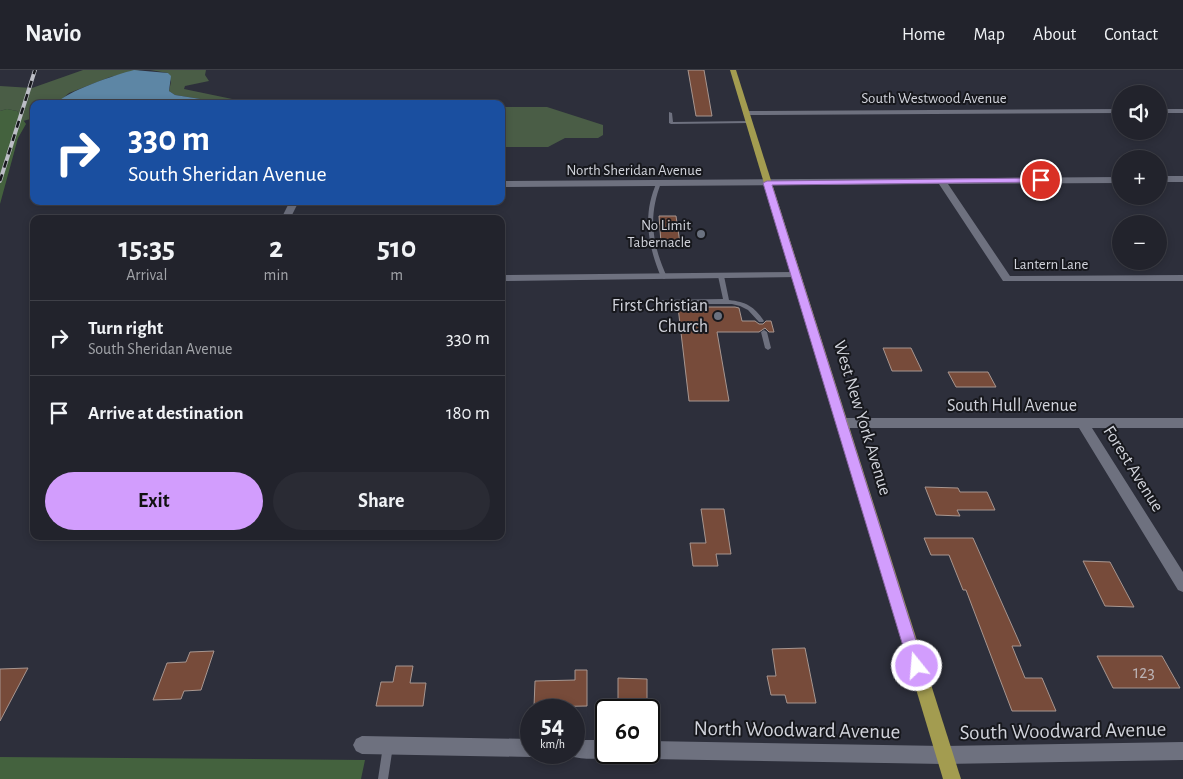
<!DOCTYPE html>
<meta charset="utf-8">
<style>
:root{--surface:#22232c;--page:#2a2b34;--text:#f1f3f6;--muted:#a2a4a9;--line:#3f4048;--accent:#d29dfd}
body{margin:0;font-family:"Alegreya Sans",sans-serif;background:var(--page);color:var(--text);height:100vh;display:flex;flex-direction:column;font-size:19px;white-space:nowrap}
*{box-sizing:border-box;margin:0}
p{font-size:16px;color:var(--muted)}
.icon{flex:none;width:28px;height:28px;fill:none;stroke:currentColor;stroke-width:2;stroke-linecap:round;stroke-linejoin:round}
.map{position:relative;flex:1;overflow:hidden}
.side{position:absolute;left:30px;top:145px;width:475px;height:325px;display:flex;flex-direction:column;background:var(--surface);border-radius:10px;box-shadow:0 2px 8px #0003,0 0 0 1px var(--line)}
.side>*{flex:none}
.hud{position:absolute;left:30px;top:30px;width:475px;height:105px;border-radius:10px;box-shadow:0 2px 8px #0003,0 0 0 1px var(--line);background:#1a4fa0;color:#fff;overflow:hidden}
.controls{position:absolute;left:1112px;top:15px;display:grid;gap:10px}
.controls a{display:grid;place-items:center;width:55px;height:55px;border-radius:50%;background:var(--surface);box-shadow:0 2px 8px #0003,0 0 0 1px var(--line);font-size:25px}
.speed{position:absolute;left:520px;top:629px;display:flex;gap:10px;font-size:25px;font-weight:700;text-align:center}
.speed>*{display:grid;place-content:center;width:65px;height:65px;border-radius:50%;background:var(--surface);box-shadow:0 2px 8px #0003,0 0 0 1px var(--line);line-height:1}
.speed small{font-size:12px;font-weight:400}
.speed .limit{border:2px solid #111;border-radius:8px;background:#fff;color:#111}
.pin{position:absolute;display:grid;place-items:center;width:42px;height:42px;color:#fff;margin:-21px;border:2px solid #fff;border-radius:50%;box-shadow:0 1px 5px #0007}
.me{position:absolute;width:55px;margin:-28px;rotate:343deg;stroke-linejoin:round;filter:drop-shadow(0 0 4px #0008)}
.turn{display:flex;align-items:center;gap:18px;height:105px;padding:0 15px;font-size:22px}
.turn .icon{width:65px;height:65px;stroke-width:2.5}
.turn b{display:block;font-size:35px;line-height:42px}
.eta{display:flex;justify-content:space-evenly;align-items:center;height:85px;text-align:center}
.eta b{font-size:30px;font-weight:700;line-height:35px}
.primary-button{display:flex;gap:10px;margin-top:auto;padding:10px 15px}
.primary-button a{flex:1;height:58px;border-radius:30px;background:var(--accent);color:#111;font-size:20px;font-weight:700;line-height:58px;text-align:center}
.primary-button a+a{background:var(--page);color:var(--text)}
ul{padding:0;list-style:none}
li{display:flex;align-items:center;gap:15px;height:75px;padding:0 15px;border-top:1px solid var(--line)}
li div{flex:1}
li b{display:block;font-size:19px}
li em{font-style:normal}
header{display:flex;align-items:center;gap:30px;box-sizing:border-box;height:70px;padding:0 25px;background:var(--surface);border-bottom:1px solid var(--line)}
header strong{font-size:24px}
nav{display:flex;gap:28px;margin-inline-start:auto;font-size:18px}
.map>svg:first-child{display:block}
</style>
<header>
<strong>Navio</strong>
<nav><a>Home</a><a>Map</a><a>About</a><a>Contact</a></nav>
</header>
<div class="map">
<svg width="1183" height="709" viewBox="0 0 1183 709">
<rect width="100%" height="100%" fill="#2d2f3b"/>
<path fill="#4a5d46" d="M 83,0 L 140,0 L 110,7 L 69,23 L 56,34 L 34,34 L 34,48 L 23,51 L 17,41 L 7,39 L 0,41 L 0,16 L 32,18 Z
M 150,0 L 206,0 L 205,5 L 209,11 L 185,16 L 184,19 L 237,30 L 220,32 L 175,25 L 169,21 L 171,12 L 168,3 Z
M 501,37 L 547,37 L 603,55 L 603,65 L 598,68 L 565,68 L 548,77 L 501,77 Z"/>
<path fill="#44623e" d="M 7,39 L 17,41 L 26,54 L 18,68 L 0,134 L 0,41 Z
M 0,687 L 365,690 L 361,709 L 0,709 Z"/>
<path fill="#5d86a5" d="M 134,0 L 168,3 L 171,6 L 169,21 L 175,25 L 220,32 L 237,30 L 241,34 L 56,34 C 64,22 118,4 134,0 Z"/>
<path fill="#774b3a" stroke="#a79690" d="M 688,0 L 704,0 L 712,46 L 696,46 Z
M 659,146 L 676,146 L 680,173 L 661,173 Z
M 678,237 L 735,237 L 739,238 L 742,251 L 755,251 L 759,254 L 763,254 L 766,251 L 771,251 L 774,262 L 769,262 L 765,258 L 759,262 L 717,262 L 729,331 L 689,331 Z
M 883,278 L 911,278 L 922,301 L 892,301 Z
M 948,302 L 988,302 L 996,317 L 956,317 Z
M 925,417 L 958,418 L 960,422 L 987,422 L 995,440 L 957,440 L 960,446 L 936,445 Z
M 701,439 L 724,439 L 731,484 L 716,484 L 718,496 L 693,496 L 690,473 L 706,473 Z
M 924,468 L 973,468 L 1021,576 L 1012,576 L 1025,608 L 1042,608 L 1056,641 L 1012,641 L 966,520 L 963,520 L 949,485 L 931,485 Z
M 1083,491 L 1110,492 L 1134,537 L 1105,536 Z
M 805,578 L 816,633 L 787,633 L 785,625 L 771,625 L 767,606 L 776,606 L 772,579 Z
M 214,581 L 201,620 L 184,621 L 181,629 L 153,630 L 167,593 L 186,592 L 190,582 Z
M 1097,586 L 1162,586 L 1180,618 L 1113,618 Z
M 396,596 L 413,596 L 410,613 L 426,613 L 423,636 L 376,636 L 381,612 L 393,612 Z
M 28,598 L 0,651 L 0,599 Z
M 575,600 L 587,600 L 587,636 L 534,637 L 535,611 L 575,610 Z
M 618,608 L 647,609 L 647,631 L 618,630 Z"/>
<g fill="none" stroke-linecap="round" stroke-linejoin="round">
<path fill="#6e717f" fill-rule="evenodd" d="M 669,42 L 672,43 L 673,52 L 749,51 L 751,52 L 749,53 L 671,54 L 669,53 Z
M 657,112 L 661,113 C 648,147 652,174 667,207 L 664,209 L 661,207 C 648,176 642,144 657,112 Z
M 721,204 L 724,206 L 729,230 C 746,232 754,236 764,251 L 763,252 L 759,252 L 748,240 L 740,236 L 732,234 L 660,234 L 657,232 L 660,230 L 723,229 L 718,206 Z
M 764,260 L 767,262 L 771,278 L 768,280 L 765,278 L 761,262 Z
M 388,671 L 391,673 L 393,676 L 388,709 L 378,709 L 383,676 L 385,673 Z"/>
<path fill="#6e717f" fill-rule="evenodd" d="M 1121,39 L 1121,43 L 747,45 L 743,43 L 747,41 Z
M 1159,39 L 1183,39 L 1183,43 L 1159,43 Z
M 1159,106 L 1183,106 L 1183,112 L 1159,112 Z
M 1121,107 L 1121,113 L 948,114 L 1010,206 L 1183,205 L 1183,211 L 1003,211 L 939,114 L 501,117 L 501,111 Z
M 290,131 L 299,131 L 290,149 L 281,149 Z
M 796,202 L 801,205 L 800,207 L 501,211 L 501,205 Z
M 842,348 L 1183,348 L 1183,358 L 1092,358 L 1183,502 L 1183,522 L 1178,520 L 1079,358 L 842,358 L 838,356 L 836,353 L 838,350 Z
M 362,666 L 531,669 L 531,682 L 538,682 L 531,687 L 362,684 L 356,681 L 353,675 L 356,669 Z
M 574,670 L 606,670 L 606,682 L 613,682 L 612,685 C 601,690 579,690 568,685 L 567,682 L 574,682 Z
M 649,671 L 944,676 L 950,679 L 953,685 L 950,691 L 944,694 L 649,689 L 643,686 L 641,682 L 649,682 Z"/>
<path fill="#6e717f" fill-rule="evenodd" d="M 1183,672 L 1183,690 L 944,694 L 938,691 L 935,685 L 938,679 L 944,676 Z"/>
<path fill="#a39c50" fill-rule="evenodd" d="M 730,0 L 736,0 L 961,709 L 943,709 Z"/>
<g stroke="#bcbec6" stroke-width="4">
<path id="rail" d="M 0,111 L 35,0"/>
</g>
<use href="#rail" stroke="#17181d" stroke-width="2.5" stroke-dasharray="7" stroke-linecap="butt"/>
</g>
<path fill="#d29dfd" stroke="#8866a4" d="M 1041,108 L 1045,110 L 1044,112 L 772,115 L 924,596 L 922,601 L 917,603 L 912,601 L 909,596 L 763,113 L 767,111 Z"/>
<g fill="#6b7280" stroke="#17181d" stroke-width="2">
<circle cx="701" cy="164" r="5"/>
<circle cx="718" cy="246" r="5"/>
</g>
<g text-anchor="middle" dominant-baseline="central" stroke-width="4" stroke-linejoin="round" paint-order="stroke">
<g font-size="15" fill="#d1d3db" stroke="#17181d">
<text x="934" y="28">South Westwood Avenue</text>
<text x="634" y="100">North Sheridan Avenue</text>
<text x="1051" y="194">Lantern Lane</text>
</g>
<g font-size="15" fill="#d1d3db" stroke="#17181d" text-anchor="end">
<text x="691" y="155">No Limit<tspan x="691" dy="17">Tabernacle</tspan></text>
</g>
<g font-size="18" fill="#d1d3db" stroke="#17181d" text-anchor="end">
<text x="708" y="236">First Christian<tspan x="708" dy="21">Church</tspan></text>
</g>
<g font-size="18" fill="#d1d3db" stroke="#17181d">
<text x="1012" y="336">South Hull Avenue</text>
<text transform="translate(862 348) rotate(73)">West New York Avenue</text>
<text transform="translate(1133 399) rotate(58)">Forest Avenue</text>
</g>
<g font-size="18" fill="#bab1b3">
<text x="1144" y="603">123</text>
</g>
<g font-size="21" fill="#d1d3db" stroke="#17181d">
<text transform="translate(797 660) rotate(1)">North Woodward Avenue</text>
<text transform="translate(1063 661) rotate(-1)">South Woodward Avenue</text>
</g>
</g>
</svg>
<div class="controls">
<a><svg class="icon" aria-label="sound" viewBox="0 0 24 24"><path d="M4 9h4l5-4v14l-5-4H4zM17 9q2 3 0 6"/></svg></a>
<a>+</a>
<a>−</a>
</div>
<div class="speed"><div>54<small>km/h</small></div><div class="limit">60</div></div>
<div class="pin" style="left:1041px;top:110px;background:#d93025"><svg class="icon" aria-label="arrive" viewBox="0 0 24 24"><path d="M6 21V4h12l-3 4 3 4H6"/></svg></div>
<svg class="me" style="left:917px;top:596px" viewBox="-20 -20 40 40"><circle r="17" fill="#d29dfd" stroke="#fff" stroke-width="3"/><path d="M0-11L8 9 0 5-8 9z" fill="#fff"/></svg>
<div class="hud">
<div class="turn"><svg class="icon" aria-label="right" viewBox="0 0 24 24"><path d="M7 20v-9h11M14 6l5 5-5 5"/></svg><div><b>330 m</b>South Sheridan Avenue</div></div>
</div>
<section class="side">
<div class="eta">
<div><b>15:35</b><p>Arrival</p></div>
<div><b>2</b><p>min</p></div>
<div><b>510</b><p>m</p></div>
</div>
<ul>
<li><svg class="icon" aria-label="right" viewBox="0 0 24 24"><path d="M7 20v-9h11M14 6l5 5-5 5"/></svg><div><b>Turn right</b><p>South Sheridan Avenue</p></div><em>330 m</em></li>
<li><svg class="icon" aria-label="arrive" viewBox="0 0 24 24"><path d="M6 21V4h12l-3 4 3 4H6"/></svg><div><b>Arrive at destination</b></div><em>180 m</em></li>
</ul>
<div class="primary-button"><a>Exit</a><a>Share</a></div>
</section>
</div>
